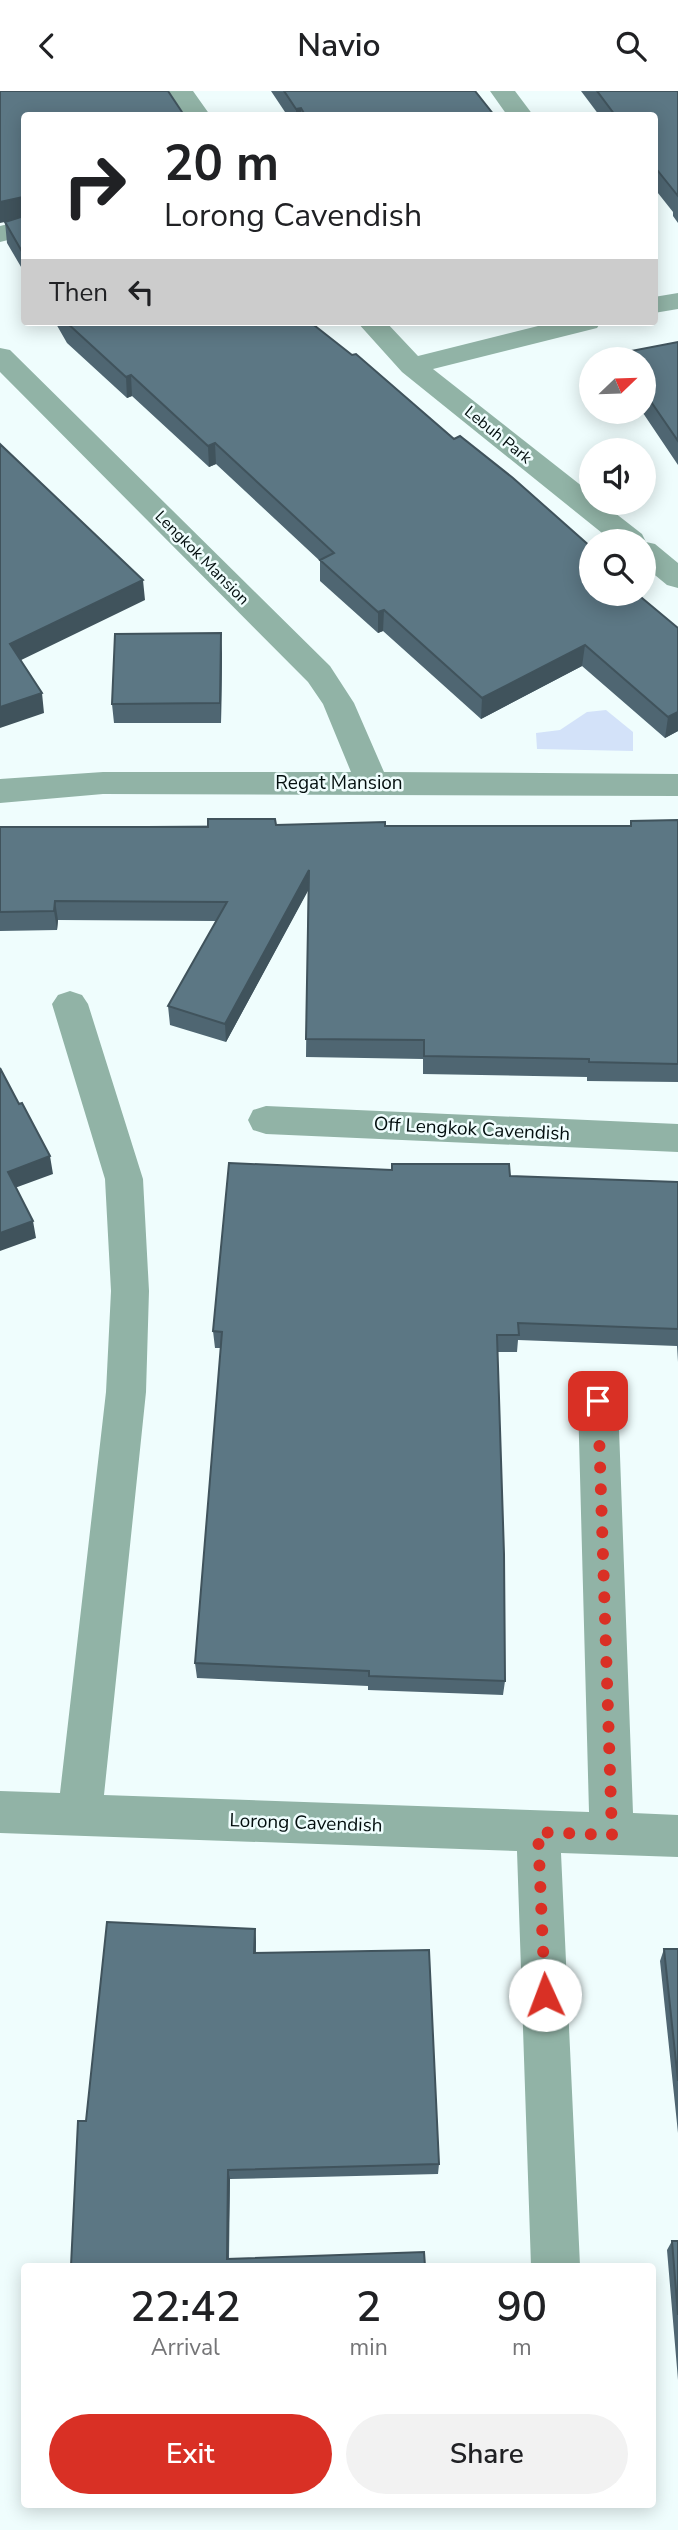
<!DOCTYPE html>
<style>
:root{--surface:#fff;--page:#f2f2f2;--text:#202124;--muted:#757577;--accent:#d93025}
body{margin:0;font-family:"Nunito Sans",sans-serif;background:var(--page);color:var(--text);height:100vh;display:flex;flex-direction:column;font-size:26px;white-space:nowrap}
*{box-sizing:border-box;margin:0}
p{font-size:23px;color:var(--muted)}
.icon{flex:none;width:38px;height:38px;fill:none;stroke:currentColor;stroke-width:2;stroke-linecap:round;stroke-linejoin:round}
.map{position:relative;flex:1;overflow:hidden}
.sheet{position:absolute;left:21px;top:2172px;width:635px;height:245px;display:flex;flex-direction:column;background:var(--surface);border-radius:7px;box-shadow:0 4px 18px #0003}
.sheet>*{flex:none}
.hud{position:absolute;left:21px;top:21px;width:637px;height:214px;border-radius:7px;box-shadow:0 4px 18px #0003;background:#fff;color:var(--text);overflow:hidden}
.needle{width:46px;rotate:67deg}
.fabs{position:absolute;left:579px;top:256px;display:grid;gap:14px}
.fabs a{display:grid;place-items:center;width:77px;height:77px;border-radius:50%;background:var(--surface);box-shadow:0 4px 18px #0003;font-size:35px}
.pin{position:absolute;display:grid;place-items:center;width:60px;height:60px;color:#fff;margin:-30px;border-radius:14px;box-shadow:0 4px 10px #0006}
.me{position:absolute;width:77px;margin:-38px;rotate:358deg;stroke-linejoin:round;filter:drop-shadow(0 0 5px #0008)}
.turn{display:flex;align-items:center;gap:24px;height:147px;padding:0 28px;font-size:32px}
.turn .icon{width:91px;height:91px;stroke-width:2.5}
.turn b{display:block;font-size:49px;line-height:60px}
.then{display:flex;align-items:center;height:66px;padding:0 28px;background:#0003;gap:14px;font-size:26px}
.eta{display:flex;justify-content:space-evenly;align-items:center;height:119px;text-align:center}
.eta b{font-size:42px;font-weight:600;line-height:49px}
.cta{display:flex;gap:14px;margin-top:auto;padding:14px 28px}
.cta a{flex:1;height:80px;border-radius:42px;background:var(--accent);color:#fff;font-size:28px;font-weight:600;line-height:80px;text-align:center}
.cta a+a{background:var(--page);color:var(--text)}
header{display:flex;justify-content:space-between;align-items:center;height:91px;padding:0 28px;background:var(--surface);font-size:32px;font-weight:600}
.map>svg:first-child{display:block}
</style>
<header><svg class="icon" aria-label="back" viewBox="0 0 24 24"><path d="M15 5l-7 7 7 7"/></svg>Navio<svg class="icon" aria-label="search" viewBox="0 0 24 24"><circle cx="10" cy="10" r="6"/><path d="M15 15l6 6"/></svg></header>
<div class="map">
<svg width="678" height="2439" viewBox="0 0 678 2439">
<rect width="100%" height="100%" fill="#effdfd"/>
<path fill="#d3e2f9" d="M 606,619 L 633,641 L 633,660 L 537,658 L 536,642 L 560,639 L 587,621 Z"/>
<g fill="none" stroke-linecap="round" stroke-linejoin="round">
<path fill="#91b3a6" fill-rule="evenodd" d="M 168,0 L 193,0 L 210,24 L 185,24 Z
M 490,0 L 515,0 L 533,24 L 507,24 Z
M 24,129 L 24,145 L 0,151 L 0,135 Z
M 678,202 L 678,218 L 654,222 L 654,206 Z
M 357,231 L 386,231 L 418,265 L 554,231 L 601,231 L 597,237 L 433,278 L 592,403 L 592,411 L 601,411 L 642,443 L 646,451 L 655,453 L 678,472 L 678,497 L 667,494 L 644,475 L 644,450 L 612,450 L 402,281 Z
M 0,257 L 10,259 L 330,575 L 354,612 L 384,681 L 678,683 L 678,705 L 103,703 L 0,712 L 0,688 L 103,681 L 351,681 L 323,613 L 308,591 L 0,281 Z
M 70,900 L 82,904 L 88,913 L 143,1088 L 149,1200 L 146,1301 L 104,1704 L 589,1721 L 578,1310 L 584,1298 L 598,1293 L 612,1298 L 618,1310 L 633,1722 L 678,1724 L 678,1766 L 561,1762 L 580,2175 L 531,2175 L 517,1760 L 0,1742 L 0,1700 L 60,1702 L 106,1301 L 111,1200 L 105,1088 L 52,913 L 58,904 Z
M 266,1015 L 678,1033 L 678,1061 L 266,1043 L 253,1039 L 248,1029 L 253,1019 Z"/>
</g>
<path fill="#4f6672" d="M 271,0 L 475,0 L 494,24 L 287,24 Z
M 581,0 L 678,0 L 678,132 L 673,125 L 673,121 L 654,97 L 654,24 L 599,24 Z
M 24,24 L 24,181 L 7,152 L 5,131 Z
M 55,231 L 310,231 L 454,348 L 513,387 L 678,640 L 665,647 L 582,575 L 481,628 L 383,540 L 378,542 L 320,490 L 320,470 L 216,373 L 209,376 L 132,305 L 127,307 L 67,252 Z
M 678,251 L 678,374 L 643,322 L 623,326 L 619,320 L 644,320 L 644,268 L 600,268 L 600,266 Z
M 222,562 L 221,632 L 114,632 L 112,613 Z
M 678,729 L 678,991 L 587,990 L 587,986 L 423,983 L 423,968 L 306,966 L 308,799 L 226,951 L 170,934 L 168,915 L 216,830 L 58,829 L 57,839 L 0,840 L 0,736 L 276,734 L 630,735 L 631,730 Z
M 510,1085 L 678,1091 L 678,1271 L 677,1255 L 518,1249 L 517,1261 L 497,1261 L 505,1590 L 503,1604 L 368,1599 L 368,1595 L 197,1587 L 195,1572 L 221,1257 L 215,1257 L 213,1240 Z
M 255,1838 L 256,1851 L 256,1862 L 439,2073 L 438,2083 L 230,2088 L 229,2168 L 71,2175 L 86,2030 Z
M 664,1858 L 678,1858 L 678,2042 L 660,1870 Z
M 672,2150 L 678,2150 L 678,2289 L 667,2159 Z"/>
<path fill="#40535c" d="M 301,17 L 301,24 L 296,24 L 296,18 Z
M 23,106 L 24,127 L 0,132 L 0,111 Z
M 131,284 L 132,305 L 127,307 L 126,286 Z
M 623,320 L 643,320 L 643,322 L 623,326 Z
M 215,352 L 216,373 L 209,376 L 208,355 Z
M 143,489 L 145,509 L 13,573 L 10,553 Z
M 384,519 L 383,540 L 378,542 L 378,521 Z
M 221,542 L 222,562 L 221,632 L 220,612 Z
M 585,554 L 582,575 L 481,628 L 482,607 Z
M 42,602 L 44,622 L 0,637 L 0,616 Z
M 678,621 L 678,640 L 665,647 L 668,626 Z
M 309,779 L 309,798 L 226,951 L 225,933 Z
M 55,810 L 58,829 L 57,839 L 54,820 Z
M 50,1065 L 53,1083 L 12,1098 L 8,1081 Z
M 33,1130 L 36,1147 L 0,1160 L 0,1142 Z
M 255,1838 L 256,1851 L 255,1874 L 254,1862 Z
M 228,2079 L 230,2088 L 228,2175 L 227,2168 Z"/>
<path fill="#5c7784" stroke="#40535c" stroke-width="2" d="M 0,0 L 168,0 L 184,24 L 24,24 L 24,164 L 5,131 L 24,125 L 23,106 L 0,111 Z
M 284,0 L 475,0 L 494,24 L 305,24 L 301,17 L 296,18 Z
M 597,0 L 678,0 L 678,105 L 654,75 L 654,24 L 615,24 Z
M 66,231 L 310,231 L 352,264 L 356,263 L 454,348 L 460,345 L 513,387 L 592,457 L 592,502 L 636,502 L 678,537 L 678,621 L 668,626 L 585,554 L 482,607 L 384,519 L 378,521 L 320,469 L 334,462 L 215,352 L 208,355 L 131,284 L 126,286 Z
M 678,251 L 678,350 L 645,302 L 644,302 L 644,268 L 601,268 L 600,266 Z
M 0,353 L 143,489 L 10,553 L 42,602 L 0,616 Z
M 221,542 L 220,612 L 112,613 L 115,543 Z
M 208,728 L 275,728 L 276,734 L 385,731 L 385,735 L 631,735 L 631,730 L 678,729 L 678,973 L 589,971 L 589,968 L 424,965 L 424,949 L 306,948 L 309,779 L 225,933 L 168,915 L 227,811 L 55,810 L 54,820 L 0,821 L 0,736 L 208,736 Z
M 0,977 L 19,1013 L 22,1012 L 50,1065 L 8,1081 L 33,1130 L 0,1142 Z
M 229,1072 L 392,1079 L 392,1073 L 509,1073 L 510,1085 L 678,1091 L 678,1238 L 518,1232 L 519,1244 L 497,1244 L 504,1463 L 505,1590 L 369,1585 L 369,1580 L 195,1572 L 222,1241 L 213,1240 Z
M 107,1831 L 255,1838 L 254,1862 L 429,1859 L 439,2073 L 228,2079 L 227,2168 L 424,2161 L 425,2175 L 71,2175 L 78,2030 L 86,2030 Z
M 664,1858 L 678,1858 L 678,1990 Z
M 672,2150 L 678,2150 L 678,2224 Z"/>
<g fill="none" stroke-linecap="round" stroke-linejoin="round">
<path stroke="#d93025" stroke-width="12" stroke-dasharray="0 21.6" d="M 545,1904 L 538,1741 L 612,1744 L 598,1310"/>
</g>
<g text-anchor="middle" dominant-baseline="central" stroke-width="5" stroke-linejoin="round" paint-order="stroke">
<g font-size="16" fill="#030e0e" stroke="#effdfd">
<text transform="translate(498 344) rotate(39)">Lebuh Park</text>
<text transform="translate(202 467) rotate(45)">Lengkok Mansion</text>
</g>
<g font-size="19" fill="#030e0e" stroke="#effdfd">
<text x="339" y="692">Regat Mansion</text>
<text transform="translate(472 1038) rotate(3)">Off Lengkok Cavendish</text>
<text transform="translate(306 1732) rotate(2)">Lorong Cavendish</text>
</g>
</g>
</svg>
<div class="fabs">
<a><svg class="needle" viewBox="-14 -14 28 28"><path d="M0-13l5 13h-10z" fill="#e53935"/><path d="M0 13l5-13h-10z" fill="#757577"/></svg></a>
<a><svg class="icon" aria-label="sound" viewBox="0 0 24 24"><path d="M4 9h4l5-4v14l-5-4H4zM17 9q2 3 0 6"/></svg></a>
<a><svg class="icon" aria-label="search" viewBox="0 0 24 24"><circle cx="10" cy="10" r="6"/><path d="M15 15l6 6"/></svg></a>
</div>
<div class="pin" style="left:598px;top:1310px;background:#d93025"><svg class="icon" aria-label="arrive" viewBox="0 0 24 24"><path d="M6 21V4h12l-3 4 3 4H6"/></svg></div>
<svg class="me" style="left:545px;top:1904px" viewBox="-20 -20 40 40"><circle r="19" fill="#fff"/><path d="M0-13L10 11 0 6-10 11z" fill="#d93025"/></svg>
<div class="hud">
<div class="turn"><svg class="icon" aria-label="right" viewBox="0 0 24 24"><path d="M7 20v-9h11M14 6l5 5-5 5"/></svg><div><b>20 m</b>Lorong Cavendish</div></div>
<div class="then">Then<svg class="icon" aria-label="left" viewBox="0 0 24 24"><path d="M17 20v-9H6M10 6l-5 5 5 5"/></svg></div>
</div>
<section class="sheet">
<div class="eta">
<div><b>22:42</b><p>Arrival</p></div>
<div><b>2</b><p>min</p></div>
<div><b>90</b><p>m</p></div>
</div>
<div class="cta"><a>Exit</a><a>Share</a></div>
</section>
</div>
